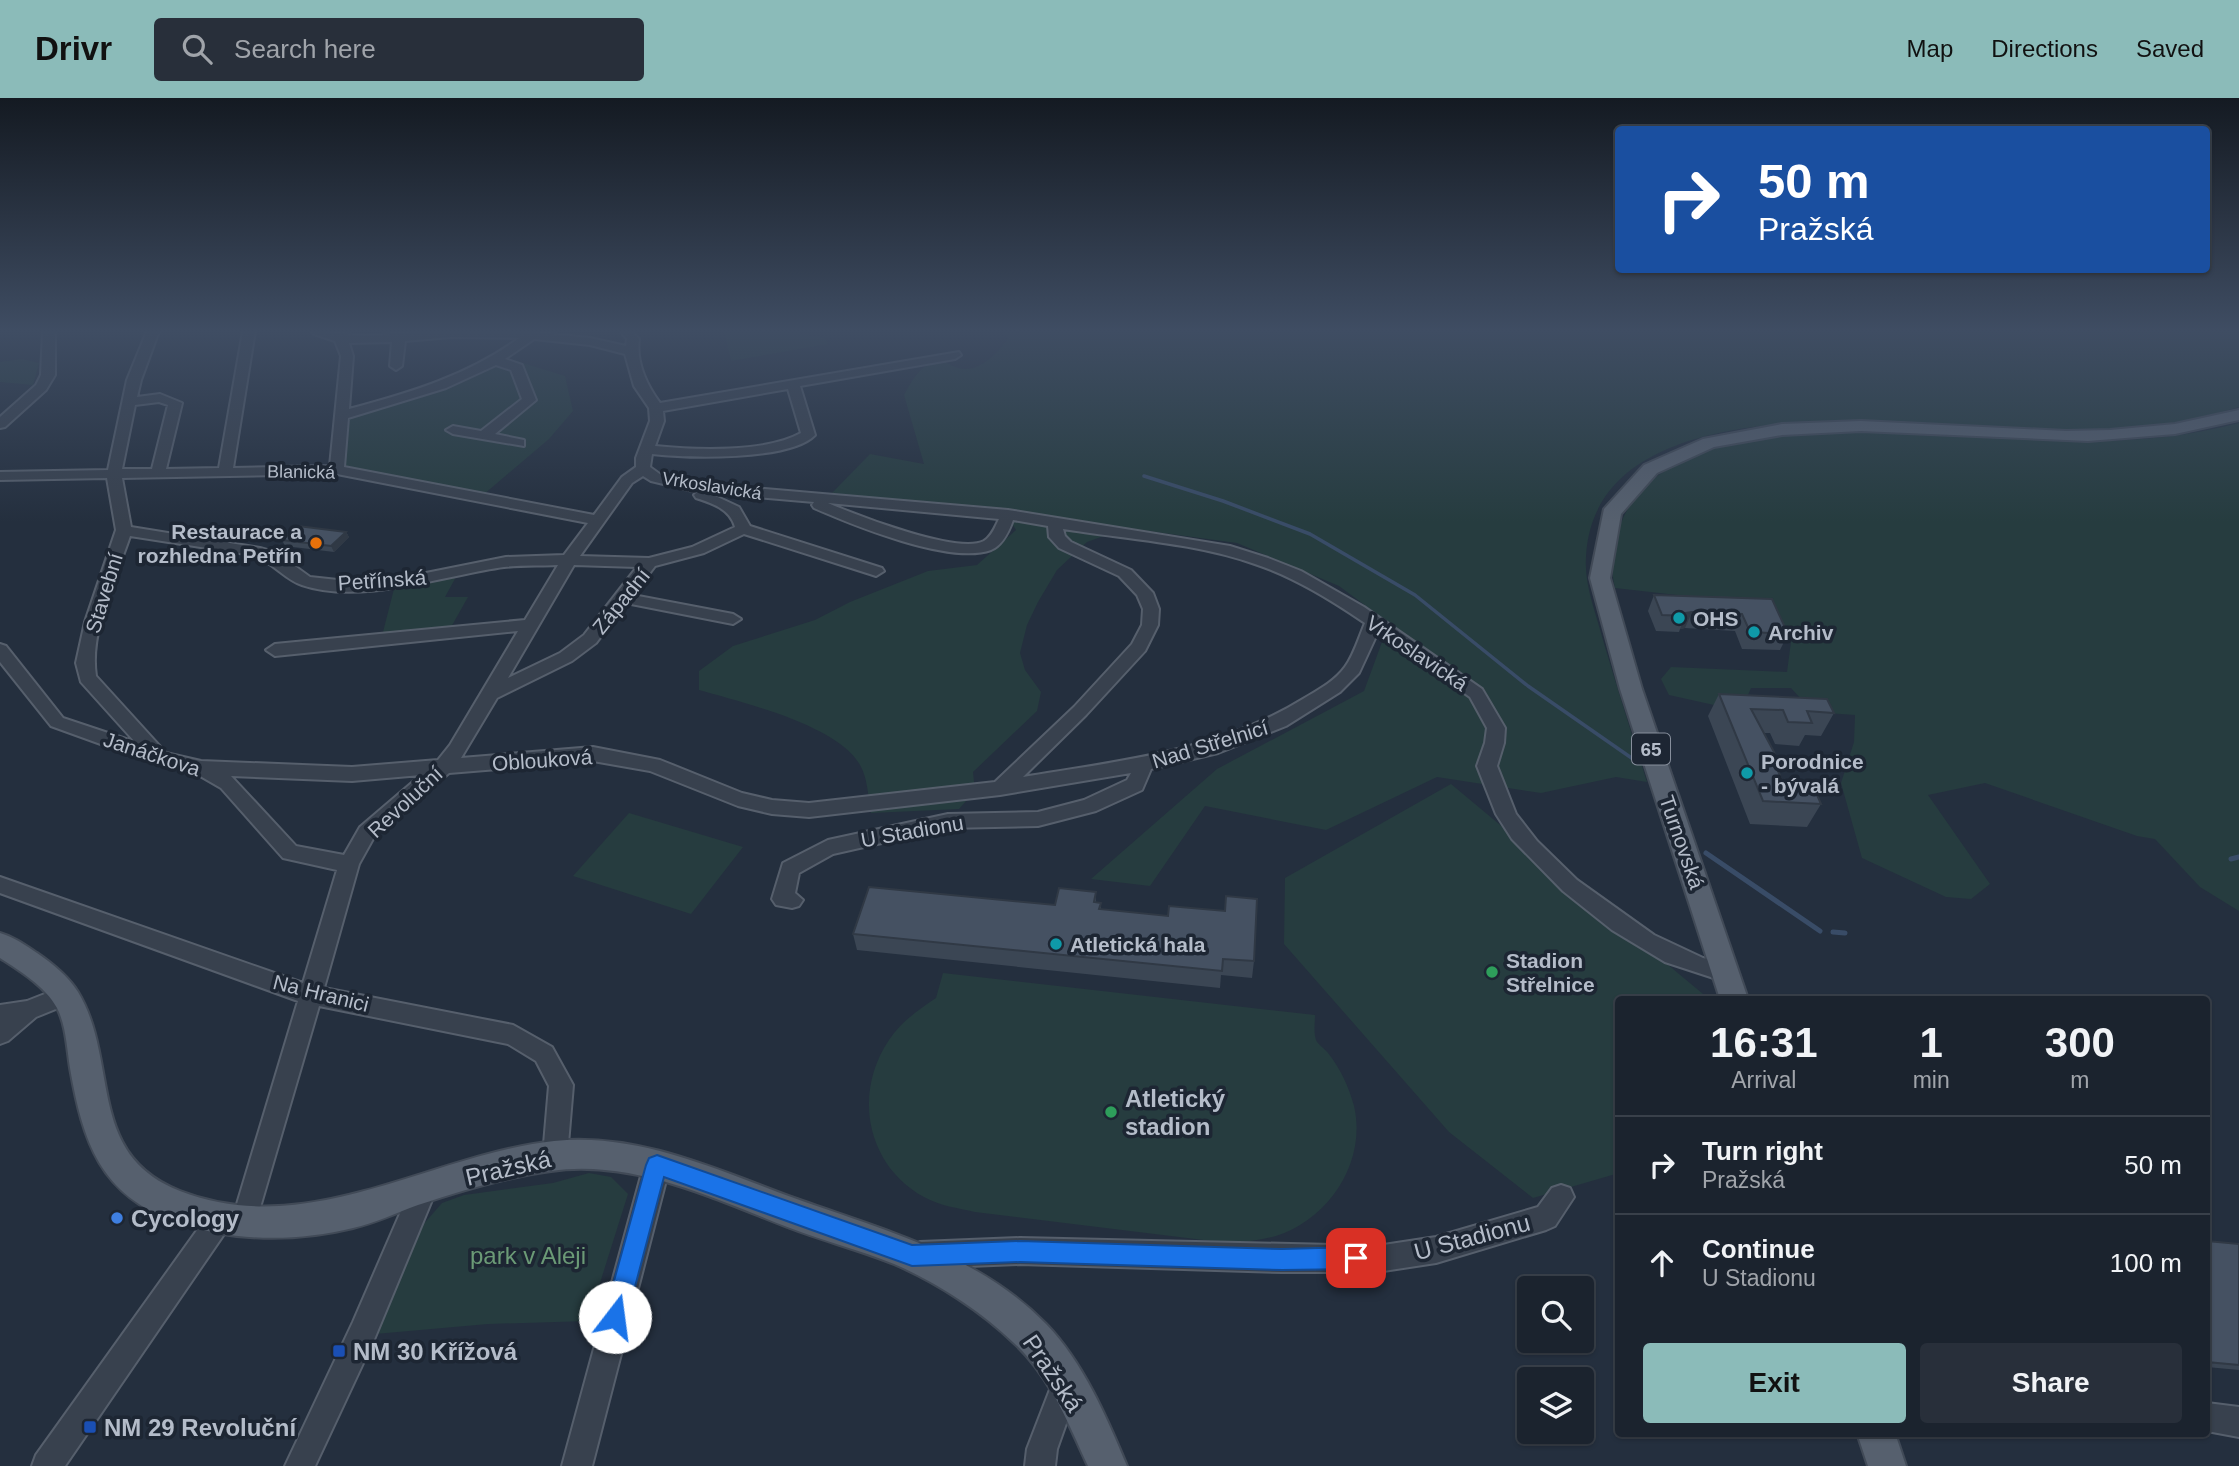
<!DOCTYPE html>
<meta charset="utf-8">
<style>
:root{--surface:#1b232e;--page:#282f3a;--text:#f1f3f6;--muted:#a0a4aa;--line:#39404a;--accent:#8bbbb9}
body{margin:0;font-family:Arial,sans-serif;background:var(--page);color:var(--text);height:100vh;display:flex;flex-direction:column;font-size:26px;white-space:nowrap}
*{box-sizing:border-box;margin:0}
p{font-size:23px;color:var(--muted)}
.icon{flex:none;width:38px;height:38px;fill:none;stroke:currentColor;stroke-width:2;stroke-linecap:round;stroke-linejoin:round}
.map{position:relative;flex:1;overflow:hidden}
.details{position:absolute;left:1615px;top:898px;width:595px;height:441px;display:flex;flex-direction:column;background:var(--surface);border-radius:7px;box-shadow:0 2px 5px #0004,0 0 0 2px var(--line)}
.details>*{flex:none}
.hud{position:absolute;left:1615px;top:28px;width:595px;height:147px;border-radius:7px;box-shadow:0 2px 5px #0004,0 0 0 2px var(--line);background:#1a4fa0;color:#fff;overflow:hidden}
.fabs{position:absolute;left:1517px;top:1178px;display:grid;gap:14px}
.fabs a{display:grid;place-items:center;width:77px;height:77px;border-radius:7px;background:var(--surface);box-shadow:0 2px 5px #0004,0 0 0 2px var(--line);font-size:35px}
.pin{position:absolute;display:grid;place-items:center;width:60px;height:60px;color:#fff;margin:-30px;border-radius:14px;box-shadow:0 4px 10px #0006}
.me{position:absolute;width:77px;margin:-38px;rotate:15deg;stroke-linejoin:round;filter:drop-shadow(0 0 5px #0008)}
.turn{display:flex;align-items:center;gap:24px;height:147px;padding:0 28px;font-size:32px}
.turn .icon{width:91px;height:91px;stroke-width:2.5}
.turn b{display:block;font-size:49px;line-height:60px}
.eta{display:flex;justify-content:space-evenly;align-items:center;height:119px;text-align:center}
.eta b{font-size:42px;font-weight:700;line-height:49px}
.primary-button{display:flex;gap:14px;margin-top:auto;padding:14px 28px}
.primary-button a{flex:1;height:80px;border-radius:7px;background:var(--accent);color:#111;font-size:28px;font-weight:700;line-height:80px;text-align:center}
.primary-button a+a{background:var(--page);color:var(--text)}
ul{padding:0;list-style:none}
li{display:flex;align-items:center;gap:21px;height:98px;padding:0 28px;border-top:2px solid var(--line)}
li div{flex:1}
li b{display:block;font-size:26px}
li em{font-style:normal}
header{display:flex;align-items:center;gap:42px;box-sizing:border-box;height:98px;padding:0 35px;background:var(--accent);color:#111}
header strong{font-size:33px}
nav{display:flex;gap:38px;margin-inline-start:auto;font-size:24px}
.search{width:490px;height:63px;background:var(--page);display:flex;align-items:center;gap:18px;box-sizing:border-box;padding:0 24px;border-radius:7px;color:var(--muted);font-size:26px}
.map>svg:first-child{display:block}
</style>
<header>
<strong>Drivr</strong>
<div class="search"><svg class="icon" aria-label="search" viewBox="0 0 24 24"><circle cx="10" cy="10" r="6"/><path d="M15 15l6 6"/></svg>Search here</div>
<nav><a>Map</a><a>Directions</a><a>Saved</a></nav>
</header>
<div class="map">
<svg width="2239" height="1368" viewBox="0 0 2239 1368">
<rect width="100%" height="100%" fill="#242f3e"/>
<path fill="#263c3f" d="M 724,233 L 799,233 L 801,236 L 825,240 L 828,246 L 731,263 Z
M 1002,233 L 2239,233 L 2239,309 C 2181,327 2122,333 2061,332 C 1943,331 1595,274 1586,459 C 1584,487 1596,515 1603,542 C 1617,589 1632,637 1647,684 L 1616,679 L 1541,695 L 1437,679 L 1326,732 L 1205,708 L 1150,788 L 1091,781 L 1217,671 L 1364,593 L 1389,525 L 1339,488 L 1237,445 L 1126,430 L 1087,444 L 1057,472 L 1038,504 L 1027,527 L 1020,555 L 1025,572 L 1041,594 L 1037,613 L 973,674 L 975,693 L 959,711 L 871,715 C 868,700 868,680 860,667 C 838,627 741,604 699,592 L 699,573 L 733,548 L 815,522 L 850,504 L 928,473 L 977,467 L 1016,432 L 1004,413 L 832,395 L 870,356 L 924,366 L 904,297 C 915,278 920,266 943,262 C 971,284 992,261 1008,241 Z
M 507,260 L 565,278 L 573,313 L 549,341 L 483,397 L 348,372 L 343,366 L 350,318 L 402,305 Z
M 22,261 L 39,265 L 33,287 L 0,284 L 0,264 Z
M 2239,325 L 2239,813 L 2200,789 L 2155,741 L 2137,738 L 1985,685 L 1928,697 L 1990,786 L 1971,801 L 1946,799 L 1862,760 L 1841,685 L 1854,644 L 1855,617 L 1813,614 L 1791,590 L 1751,590 L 1741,613 L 1669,597 L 1661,581 L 1671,569 L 1787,574 L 1792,536 L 1775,520 L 1686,498 L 1615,490 C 1609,466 1613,441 1624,418 C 1684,294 1962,343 2075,343 C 2131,344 2185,339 2239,325 Z
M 456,479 L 445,499 L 468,499 L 450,531 L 382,538 L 394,491 Z
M 1451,686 L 1709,901 L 1619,901 L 1619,1075 L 1533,1100 L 1449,1034 L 1284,846 L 1285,780 Z
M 629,715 L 743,749 L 691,816 L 573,778 Z
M 943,875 L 1315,917 C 1315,925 1313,937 1317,944 C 1320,948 1325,951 1328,955 C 1340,970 1349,989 1354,1008 C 1367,1064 1329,1121 1276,1138 C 1261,1142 1244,1144 1228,1145 L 975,1114 C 958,1110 940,1108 924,1099 C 866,1067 853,995 889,942 C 901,924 918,912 936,900 Z
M 589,1075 L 611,1079 L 628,1096 L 588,1223 L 488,1226 L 375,1236 L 421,1129 L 442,1105 L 464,1097 L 553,1085 Z"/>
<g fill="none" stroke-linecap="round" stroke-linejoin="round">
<path stroke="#394c67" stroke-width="3.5" d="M 1144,378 L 1223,403 L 1310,436 L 1415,497 L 1528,588 L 1633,661"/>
<path stroke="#394c67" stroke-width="5" d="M 1706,755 L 1820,833
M 2231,761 L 2239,759
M 1833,834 L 1845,835"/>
<g stroke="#565f6c" stroke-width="4">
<path id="minor" d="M 43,233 L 55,233 L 55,277 L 46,292 L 5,329 L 0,330 L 0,319 L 36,287 L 41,277 Z
M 147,233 L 159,233 L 141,282 L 137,299 L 160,296 L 182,305 L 166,371 L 219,370 L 243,233 L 255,233 L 233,370 L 330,368 L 341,258 L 335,243 L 314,236 L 312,233 L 365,238 L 432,233 L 520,233 L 590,240 L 626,248 L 627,241 L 620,233 L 632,233 L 639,241 C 636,264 646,286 660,305 L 959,254 L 961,257 L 955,261 L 800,288 L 815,337 C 790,363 687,360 652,356 L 650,369 L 661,377 L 695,385 L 1008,412 L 1230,448 L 1268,460 L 1301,473 L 1364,509 L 1482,591 L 1505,630 L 1504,645 L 1497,668 L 1516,716 L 1537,743 L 1577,782 L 1654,837 L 1703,860 L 1734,868 L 1737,875 L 1734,882 L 1726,884 L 1665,864 L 1612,832 L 1563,793 L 1512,741 L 1496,716 L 1477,668 L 1485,645 L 1487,630 L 1470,599 L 1378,534 L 1359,575 L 1340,594 L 1286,628 L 1218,655 L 1151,671 L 1142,692 L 1096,713 L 1038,728 L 948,730 L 833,756 L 799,775 L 795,795 L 803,802 L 799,808 L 792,810 L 776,807 L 772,801 L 783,765 L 828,742 L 948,716 L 1038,714 L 1084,702 L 1127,682 L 1131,675 L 1000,697 L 809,719 L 772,716 L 738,708 L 650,673 L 593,663 L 449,675 L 374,739 L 359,766 L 324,890 L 513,927 L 552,949 L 573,987 L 567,1058 L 564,1066 L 555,1070 L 546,1066 L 543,1058 L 549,988 L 536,963 L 508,946 L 319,908 L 254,1130 L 245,1134 L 236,1130 L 233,1123 L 65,1368 L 32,1368 L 36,1357 L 213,1110 L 222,1106 L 231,1110 L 234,1116 L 298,903 L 0,795 L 0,779 L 303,885 L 337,772 L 283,760 L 221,690 L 195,675 L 153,665 L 51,628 L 0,564 L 0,546 L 6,548 L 63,620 L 135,644 L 81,584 L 76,565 L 85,524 L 116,432 L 107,380 L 0,382 L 0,374 L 108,372 L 127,282 ZM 451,239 L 519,240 C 469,277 409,295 349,311 L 353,258 L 349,245 L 392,244 L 390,268 L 396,272 L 402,268 L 405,243 ZM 534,241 L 590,247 L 625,256 L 634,288 L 649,310 L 650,323 L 636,360 L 636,369 L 622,379 L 594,417 L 344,369 L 348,320 L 446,290 L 496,267 L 511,272 L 522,301 L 481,333 L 453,328 L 446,332 L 453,336 L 524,348 L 524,342 L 495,336 L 536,302 L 522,267 L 505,261 ZM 788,291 L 801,335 C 765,355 695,352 655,348 L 664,323 L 663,313 ZM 159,304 L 168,307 L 152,371 L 122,371 L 135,307 ZM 337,376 L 588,425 L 564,457 L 506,459 L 406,479 L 347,483 L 310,479 L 277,455 L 260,450 L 131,429 L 122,380 ZM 643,378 L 651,383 L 697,394 L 694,397 L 696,400 C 712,405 730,411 735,429 L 692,449 L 649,460 L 580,458 L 632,385 ZM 709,395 L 814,404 L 812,407 L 814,410 C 853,427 950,467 991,452 C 1003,447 1009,433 1013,422 L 1048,428 L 1049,439 L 1059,450 L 1119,478 L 1137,497 L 1143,511 L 1142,527 L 1132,546 L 1074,609 L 995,684 L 809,705 L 772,702 L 742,695 L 660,662 L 593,649 L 461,660 L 497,600 L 572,563 L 596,545 L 626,505 L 733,526 L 741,521 L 733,516 L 633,497 L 655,468 L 704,455 L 744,436 L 870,476 L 876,478 L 884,473 L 882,470 L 750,428 L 739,409 ZM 828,405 L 999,421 C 995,429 992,438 984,443 C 958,457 856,417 828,405 ZM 1063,431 C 1125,441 1196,445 1255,466 C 1294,479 1331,502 1365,525 C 1359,539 1354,557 1345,569 C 1335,583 1318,592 1303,601 C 1219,653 1119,663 1023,679 L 1086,617 L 1145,553 L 1158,527 L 1159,511 L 1153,495 L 1131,472 L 1071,444 L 1065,438 ZM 130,438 L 252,457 C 272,463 284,481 302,487 C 360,507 446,477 504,469 C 522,467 540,468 558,467 L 525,522 L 275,546 L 266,552 L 275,558 L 518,533 L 450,647 L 438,662 L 352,669 L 201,663 L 166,655 L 96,578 C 89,533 116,480 130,438 ZM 574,467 L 637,469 L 584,537 L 560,555 L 508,580 ZM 421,677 L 360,729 L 344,757 L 296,748 L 231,678 L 352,683 Z
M 65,888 L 73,890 L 76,897 L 73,904 L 36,919 L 8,943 L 0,946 L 0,907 L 27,903 Z
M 657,1055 L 666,1059 L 670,1067 L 592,1368 L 562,1368 L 644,1067 L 648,1059 Z
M 424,1078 L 433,1081 L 437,1090 L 373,1244 L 315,1368 L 285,1368 L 353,1224 L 415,1081 Z
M 1561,1087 L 1570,1090 L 1574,1099 L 1555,1128 L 1546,1132 L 1436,1165 L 1377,1174 L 1282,1174 L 1020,1166 L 920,1170 L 911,1166 L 907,1157 L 911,1148 L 920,1144 L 1020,1140 L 1377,1148 L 1436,1139 L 1538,1109 L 1552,1090 Z
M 1066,1272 L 1076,1276 L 1080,1286 L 1057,1351 L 1055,1368 L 1025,1368 L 1027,1351 L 1056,1276 Z
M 2207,1305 L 2239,1309 L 2239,1339 L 2207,1333 Z"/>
</g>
<g stroke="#414a57" stroke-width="4">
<path id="major" d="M 2239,312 L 2239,322 L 2175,336 L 2088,343 L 1861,333 L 1782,337 L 1714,349 L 1657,375 L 1621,416 L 1610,480 L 1642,591 L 1748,901 L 1720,901 L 1620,591 L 1590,480 L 1604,411 L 1644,367 L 1703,341 L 1782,326 L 1861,323 L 2066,333 L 2110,332 L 2175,326 Z
M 0,835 C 14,839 25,847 37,855 C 53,866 68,878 78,894 C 120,964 85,1056 180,1093 C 308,1143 429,1057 554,1043 C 637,1034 718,1072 794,1100 C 883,1132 978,1156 1046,1226 C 1083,1264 1107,1320 1127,1368 L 1088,1368 C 1068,1325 1050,1278 1014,1245 C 981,1213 936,1184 894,1166 C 860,1152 824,1143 790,1130 C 715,1101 633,1061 551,1073 C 506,1079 460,1093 418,1107 C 396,1115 375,1125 353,1130 C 296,1144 232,1144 176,1124 C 100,1097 83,1044 70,970 C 67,951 66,927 57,910 C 45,888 20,873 0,860 Z
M 1857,1335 L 1895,1335 L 1906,1368 L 1868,1368 Z"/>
</g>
<use href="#minor" fill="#38414e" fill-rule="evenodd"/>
<use href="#major" fill="#56606e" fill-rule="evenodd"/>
</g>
<path fill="#3b4654" d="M 346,434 L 349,439 L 334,454 L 285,448 L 282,442 Z
M 1654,497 L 1735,499 L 1788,536 L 1780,552 L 1742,551 L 1735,533 L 1685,530 L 1680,531 L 1679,534 L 1656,533 L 1648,513 Z
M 1719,596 L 1834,615 L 1821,638 L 1805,637 L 1799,648 L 1775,646 L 1770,635 L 1763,635 L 1778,665 L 1776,669 L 1785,689 L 1821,706 L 1807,729 L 1750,726 L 1708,618 Z
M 1096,794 L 1096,804 L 1101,805 L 1101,811 L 1254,863 L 1252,880 L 1221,877 L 1220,890 L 857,852 L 853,836 L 1055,807 Z
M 2207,1143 L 2239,1146 L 2239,1272 L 2207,1269 Z"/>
<path fill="#303945" d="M 346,434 L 349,439 L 334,454 L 331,448 Z
M 1692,514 L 1685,530 L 1680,531 L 1686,518 L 1685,515 Z"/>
<path fill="#455162" stroke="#303945" stroke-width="2" d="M 298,428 L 346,434 L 331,448 L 282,442 Z
M 1654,497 L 1772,501 L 1788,536 L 1750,534 L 1742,516 L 1692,514 L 1685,515 L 1686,518 L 1662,517 Z
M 1719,596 L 1827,601 L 1834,615 L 1807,613 L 1812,625 L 1788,624 L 1783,612 L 1751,611 L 1774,654 L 1778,665 L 1774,664 L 1785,689 L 1814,690 L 1821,706 L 1763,703 Z
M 869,789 L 1055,807 L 1059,790 L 1096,794 L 1094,804 L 1101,805 L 1099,811 L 1168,818 L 1169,808 L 1225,813 L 1226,798 L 1257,801 L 1254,863 L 1223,861 L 1222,873 L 853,836 Z
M 2207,1143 L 2239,1146 L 2239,1267 L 2207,1264 Z"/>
<linearGradient id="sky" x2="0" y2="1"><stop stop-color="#141a22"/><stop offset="0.55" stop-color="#3f4d63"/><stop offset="1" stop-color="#3f4d63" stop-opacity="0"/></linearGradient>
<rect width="2239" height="424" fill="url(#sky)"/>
<path fill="#1a73e8" stroke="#114b97" stroke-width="2" d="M 657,1057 L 912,1147 L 1020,1143 L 1282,1151 L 1356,1149 L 1363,1152 L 1367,1160 L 1363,1167 L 1356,1171 L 1282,1172 L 1020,1164 L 912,1168 L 664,1079 L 627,1219 L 623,1227 L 615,1231 L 607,1227 L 604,1219 L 646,1067 L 649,1060 Z"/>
<circle fill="#e8710a" stroke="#1d2633" stroke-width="2.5" cx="316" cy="445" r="7"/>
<g fill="#0f9aa8" stroke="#1d2633" stroke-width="2.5">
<circle cx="1679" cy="520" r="7"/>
<circle cx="1754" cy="534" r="7"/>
<circle cx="1747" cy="675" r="7"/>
<circle cx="1056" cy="846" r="7"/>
</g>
<g fill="#2e9e5b" stroke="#1d2633" stroke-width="2.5">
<circle cx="1492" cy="874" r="7"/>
<circle cx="1111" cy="1014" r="7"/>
</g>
<circle fill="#3f7fe0" stroke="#1d2633" stroke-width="2.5" cx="117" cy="1120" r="7"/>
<g fill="#1a4fb4" stroke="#1d2633" stroke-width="2.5">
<rect x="332" y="1246" width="14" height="14" rx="3.5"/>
<rect x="83" y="1322" width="14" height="14" rx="3.5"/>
</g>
<g text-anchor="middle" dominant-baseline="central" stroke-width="7" stroke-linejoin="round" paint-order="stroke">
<g font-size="18" fill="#b4bcc9" stroke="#1d2633">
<text transform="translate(301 374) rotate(1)">Blanická</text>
<text transform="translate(712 388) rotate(9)">Vrkoslavická</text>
</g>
<rect fill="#1d2633" stroke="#878f9c" stroke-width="2" x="1632" y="635.5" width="38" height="31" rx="5"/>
<g font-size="19" font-weight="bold" fill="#b4bcc9">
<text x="1651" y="651">65</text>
</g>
<g font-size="21" font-weight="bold" fill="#b4bcc9" stroke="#1d2633" text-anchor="start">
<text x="302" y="433" text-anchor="end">Restaurace a<tspan x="302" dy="24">rozhledna Petřín</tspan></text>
<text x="1693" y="520">OHS</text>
<text x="1768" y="534">Archiv</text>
<text x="1761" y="663">Porodnice<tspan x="1761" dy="24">- bývalá</tspan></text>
<text x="1070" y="846">Atletická hala</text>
<text x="1506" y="862">Stadion<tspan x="1506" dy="24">Střelnice</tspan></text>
</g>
<g font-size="21" fill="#b4bcc9" stroke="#1d2633">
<text transform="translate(382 482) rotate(-4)">Petřínská</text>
<text transform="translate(104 495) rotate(-73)">Stavební</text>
<text transform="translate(621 503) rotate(-51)">Západní</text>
<text transform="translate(1417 555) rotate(34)">Vrkoslavická</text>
<text transform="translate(1210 646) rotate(-17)">Nad Střelnicí</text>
<text transform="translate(152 656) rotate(18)">Janáčkova</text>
<text transform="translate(542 662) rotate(-4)">Oblouková</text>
<text transform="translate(405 704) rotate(-43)">Revoluční</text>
<text transform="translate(912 733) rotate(-10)">U Stadionu</text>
<text transform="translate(1682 744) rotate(71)">Turnovská</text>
<text transform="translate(321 895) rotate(14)">Na Hranici</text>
</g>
<g font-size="24" font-weight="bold" fill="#b4bcc9" stroke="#1d2633" text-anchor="start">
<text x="1125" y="1000">Atletický<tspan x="1125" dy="28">stadion</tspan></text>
<text x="131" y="1120">Cycology</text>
<text x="353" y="1253">NM 30 Křížová</text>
<text x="104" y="1329">NM 29 Revoluční</text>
</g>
<g font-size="24" fill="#b4bcc9" stroke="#1d2633">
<text transform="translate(508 1070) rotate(-13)">Pražská</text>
<text transform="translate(1472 1139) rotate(-15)">U Stadionu</text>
<text transform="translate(1053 1275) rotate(56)">Pražská</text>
</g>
<g font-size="24" fill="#6b9a76" stroke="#1d2633">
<text x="528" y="1157">park v Aleji</text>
</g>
</g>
</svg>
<div class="fabs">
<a><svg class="icon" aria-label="search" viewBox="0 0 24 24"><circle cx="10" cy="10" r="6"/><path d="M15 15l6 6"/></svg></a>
<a><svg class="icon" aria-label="layers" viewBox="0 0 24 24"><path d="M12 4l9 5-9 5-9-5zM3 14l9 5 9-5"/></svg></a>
</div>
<div class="pin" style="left:1356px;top:1160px;background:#d93025"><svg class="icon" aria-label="arrive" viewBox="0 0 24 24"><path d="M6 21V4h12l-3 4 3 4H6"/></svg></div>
<svg class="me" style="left:615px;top:1219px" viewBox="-20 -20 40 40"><circle r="19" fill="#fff"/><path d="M0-13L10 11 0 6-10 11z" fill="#1a73e8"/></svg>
<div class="hud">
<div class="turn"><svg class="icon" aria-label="right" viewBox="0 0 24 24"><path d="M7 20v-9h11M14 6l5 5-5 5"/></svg><div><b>50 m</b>Pražská</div></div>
</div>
<section class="details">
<div class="eta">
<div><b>16:31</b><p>Arrival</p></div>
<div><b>1</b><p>min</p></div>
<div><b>300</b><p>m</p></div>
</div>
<ul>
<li><svg class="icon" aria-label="right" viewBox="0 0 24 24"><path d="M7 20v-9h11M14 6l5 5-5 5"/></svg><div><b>Turn right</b><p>Pražská</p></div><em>50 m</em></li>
<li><svg class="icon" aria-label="ahead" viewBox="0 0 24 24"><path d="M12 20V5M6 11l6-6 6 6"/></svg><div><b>Continue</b><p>U Stadionu</p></div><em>100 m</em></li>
</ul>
<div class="primary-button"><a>Exit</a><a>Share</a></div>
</section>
</div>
